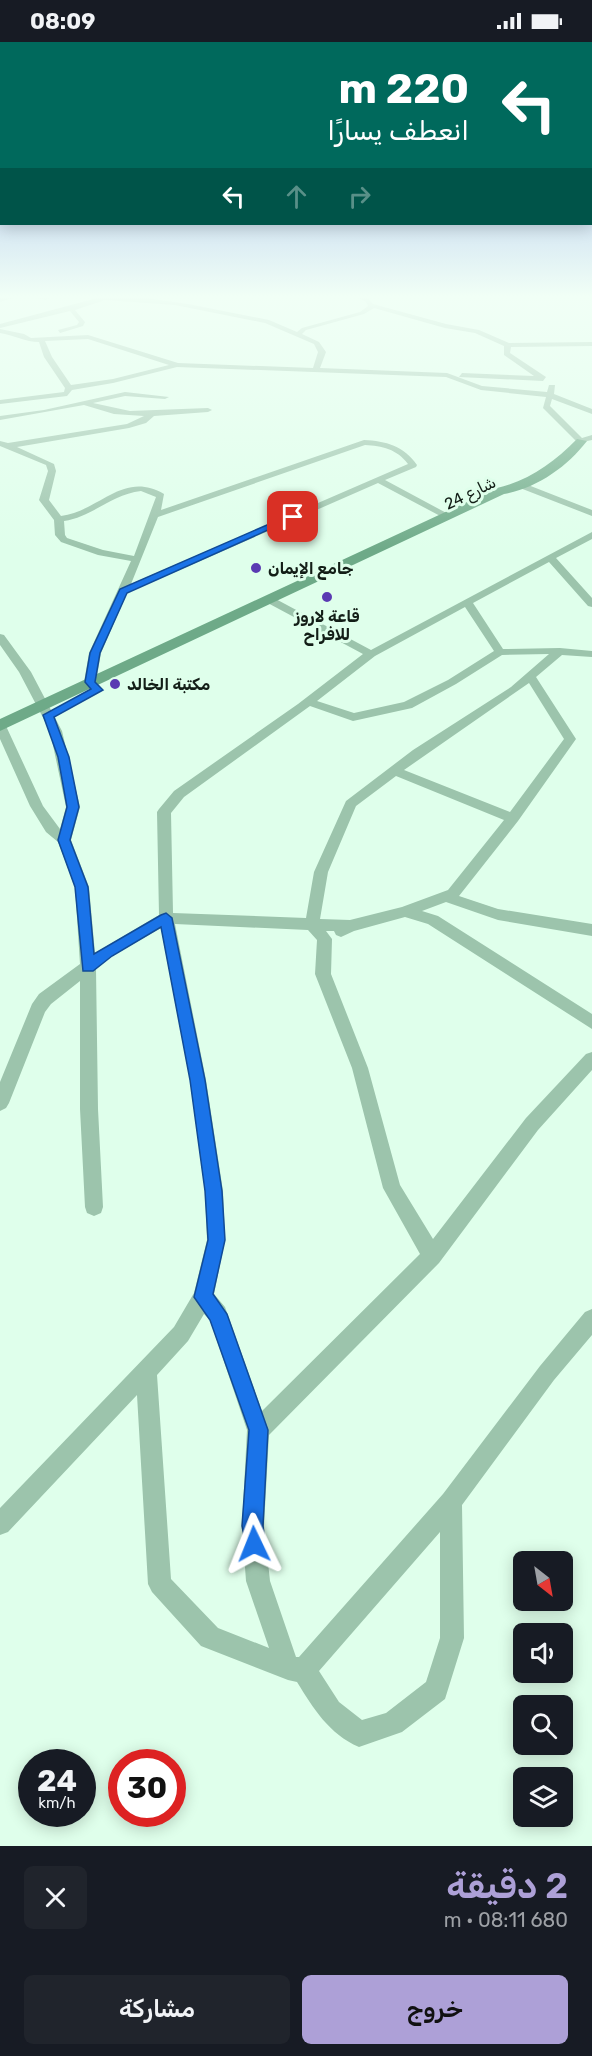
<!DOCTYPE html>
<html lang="ar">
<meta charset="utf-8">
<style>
:root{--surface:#171b24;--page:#20242c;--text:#f1f3f6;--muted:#9ea1a6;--accent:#ada0d7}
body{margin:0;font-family:Rubik,Vazirmatn,sans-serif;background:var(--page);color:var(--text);direction:rtl;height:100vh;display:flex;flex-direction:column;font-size:22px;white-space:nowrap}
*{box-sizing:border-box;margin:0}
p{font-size:20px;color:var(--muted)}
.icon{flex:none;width:33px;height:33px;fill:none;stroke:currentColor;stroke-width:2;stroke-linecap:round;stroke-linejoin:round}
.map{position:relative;height:1804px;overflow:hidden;direction:ltr}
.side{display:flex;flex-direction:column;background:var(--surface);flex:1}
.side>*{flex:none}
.hud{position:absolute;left:0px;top:0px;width:592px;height:183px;box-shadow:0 3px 15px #0003;direction:rtl;background:#00695c;color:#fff;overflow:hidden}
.needle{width:39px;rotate:149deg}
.fabs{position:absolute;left:513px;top:1509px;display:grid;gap:12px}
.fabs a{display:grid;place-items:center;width:60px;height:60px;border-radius:9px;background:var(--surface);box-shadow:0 3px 15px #0003;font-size:30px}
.speed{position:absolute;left:18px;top:1707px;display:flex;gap:12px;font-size:30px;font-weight:700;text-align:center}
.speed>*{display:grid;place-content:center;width:78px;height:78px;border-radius:50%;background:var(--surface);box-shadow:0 3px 15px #0003;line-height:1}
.speed small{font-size:15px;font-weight:400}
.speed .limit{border:9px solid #d22;background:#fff;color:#111}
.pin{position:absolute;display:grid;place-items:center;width:51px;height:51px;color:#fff;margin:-26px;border-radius:12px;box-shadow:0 3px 9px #0006}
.me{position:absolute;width:66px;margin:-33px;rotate:358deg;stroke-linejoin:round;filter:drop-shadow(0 0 4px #0008)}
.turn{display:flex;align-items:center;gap:21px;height:126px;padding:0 24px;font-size:27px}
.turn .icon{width:78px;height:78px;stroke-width:2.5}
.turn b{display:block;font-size:42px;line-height:51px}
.lanes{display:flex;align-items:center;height:57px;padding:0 24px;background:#0003;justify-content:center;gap:30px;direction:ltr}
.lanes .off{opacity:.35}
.round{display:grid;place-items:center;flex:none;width:63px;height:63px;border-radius:9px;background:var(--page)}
.head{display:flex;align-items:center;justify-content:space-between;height:102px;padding:0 24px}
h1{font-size:36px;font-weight:600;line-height:45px;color:var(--accent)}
.action{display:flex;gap:12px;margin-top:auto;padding:12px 24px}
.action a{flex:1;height:69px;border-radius:9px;background:var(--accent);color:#111;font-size:24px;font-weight:600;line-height:69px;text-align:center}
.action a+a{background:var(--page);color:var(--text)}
.status{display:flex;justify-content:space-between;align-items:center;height:42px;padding:0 30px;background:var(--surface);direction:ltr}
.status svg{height:16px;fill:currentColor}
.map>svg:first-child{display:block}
</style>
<div class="status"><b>08:09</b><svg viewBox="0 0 49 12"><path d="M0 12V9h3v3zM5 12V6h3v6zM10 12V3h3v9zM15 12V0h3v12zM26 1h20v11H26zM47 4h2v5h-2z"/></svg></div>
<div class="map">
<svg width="592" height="1804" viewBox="0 0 592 1804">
<rect width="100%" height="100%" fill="#dfffeb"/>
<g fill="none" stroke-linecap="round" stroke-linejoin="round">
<path fill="#9cc4ac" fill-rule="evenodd" d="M 0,256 L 12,256 L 0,260 Z
M 37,256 L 49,256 L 46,258 Z
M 97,256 L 146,256 L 188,262 L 269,278 L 297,290 L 302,286 L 360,270 L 368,264 L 366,260 L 359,256 L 368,256 L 373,262 L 446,282 L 479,288 L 509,301 L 592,300 L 592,304 L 511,305 L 510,311 L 546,335 L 543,339 L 459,335 L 462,331 L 534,334 L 504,313 L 504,304 L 475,291 L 445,286 L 374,266 L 364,272 L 306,288 L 302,292 L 319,300 L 326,310 L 320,326 L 447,331 L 482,344 L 547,350 L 549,343 L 555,343 L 554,352 L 592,367 L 592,372 L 552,357 L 550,364 L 582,396 L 592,393 L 592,398 L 578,401 L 543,366 L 546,355 L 481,348 L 446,335 L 177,325 L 113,341 L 72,348 L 67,354 L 0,362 L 0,358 L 64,350 L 65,346 L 44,315 L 39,300 C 26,300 13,293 0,291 L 0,287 L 24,292 L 31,296 L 88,293 L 178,321 L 313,326 L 318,310 L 314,302 L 265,281 L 175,263 L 105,258 L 75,268 L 85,280 L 83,284 L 60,291 L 58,288 L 77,283 L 79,280 L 70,269 L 0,286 L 0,282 ZM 88,297 L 169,323 L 113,337 L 71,343 L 52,315 L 45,299 Z
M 125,350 L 169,355 L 165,357 L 125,354 L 93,361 L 130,369 L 208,366 L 212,368 L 208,370 L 154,374 L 146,381 L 129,386 L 17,405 L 54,422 L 56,429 L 49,458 L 61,474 C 100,469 123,428 164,452 L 161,468 L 364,398 C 386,399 404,404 417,423 L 416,425 L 385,438 L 452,474 L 444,476 L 378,441 L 127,551 L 101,611 L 96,640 L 103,648 L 97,651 L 93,650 L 84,640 L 89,611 L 131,519 L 98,513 L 61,500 L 55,493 L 54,478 L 39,458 L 48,429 L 46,423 L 0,404 L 0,399 L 8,401 L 127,382 L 144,374 L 114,372 L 84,363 L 0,378 L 0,374 L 44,368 ZM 365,403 C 382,404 397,407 408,422 L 131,542 L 158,475 ZM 141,449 L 156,455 L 134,514 L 103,508 L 67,496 L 65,493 L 64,479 C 92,475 112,452 141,449 Z
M 523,441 L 592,468 L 592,474 L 520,446 L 519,444 Z
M 592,490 L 592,497 L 556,516 L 592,556 L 592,565 L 588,564 L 549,520 L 473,561 L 503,607 L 560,606 L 592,609 L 592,615 L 562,613 L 536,635 L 576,697 L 518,779 L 459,854 L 498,867 L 592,882 L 592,894 L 498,878 L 446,860 L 422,869 L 438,874 L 592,972 L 592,987 L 428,882 L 405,875 L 354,889 L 341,895 L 336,893 L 334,889 L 326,889 L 332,897 L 331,932 L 368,1026 L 400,1143 L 433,1197 L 526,1076 L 586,1012 L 592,1010 L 592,1028 L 538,1088 L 439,1221 L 269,1393 L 264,1484 L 270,1539 L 296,1615 L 299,1615 L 443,1452 L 540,1324 L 585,1270 L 592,1267 L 592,1293 L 554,1338 L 462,1463 L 464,1596 L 445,1657 L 402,1690 L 359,1705 C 329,1692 313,1666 297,1640 L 288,1638 L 201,1604 L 152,1550 L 148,1542 L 137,1353 L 8,1490 L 0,1493 L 0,1466 L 174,1285 L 194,1251 L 207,1198 L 205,1149 L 190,1038 L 161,886 L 112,914 L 96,927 L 98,1067 L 103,1165 L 101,1171 L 94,1174 L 87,1171 L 85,1165 L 80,1067 L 80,939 L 51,962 L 45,970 L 9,1061 L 6,1066 L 0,1069 L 0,1040 L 32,962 L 39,952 L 80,922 L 75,845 L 58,800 L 46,790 L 30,764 L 0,697 L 0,680 L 6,684 L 43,764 L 60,787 L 66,765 L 50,689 L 19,630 L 0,603 L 0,592 L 4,593 L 31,630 L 62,689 L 80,765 L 71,798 L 89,845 L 95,911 L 159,873 L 157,770 L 159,767 L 174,749 L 298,662 L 363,612 L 264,559 L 264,555 L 272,555 L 371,608 ZM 465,565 L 494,609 L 448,638 L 404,660 L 354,671 L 317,659 L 375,614 ZM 549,612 L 511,645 L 413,708 L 346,759 L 314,830 L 306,876 L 173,871 L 171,771 L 184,755 L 310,664 L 353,679 L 412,666 L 456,642 L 502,613 ZM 529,641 L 564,697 L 510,770 L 404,728 ZM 396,734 L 504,778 L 448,848 L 402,865 L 350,878 L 320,877 L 328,830 L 356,764 ZM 175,882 L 308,888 L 317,898 L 315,932 L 352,1026 L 383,1146 L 420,1212 L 262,1369 L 225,1265 L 214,1252 L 225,1198 L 223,1149 L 206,1038 ZM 204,1272 L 210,1278 L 247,1388 L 242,1484 L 246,1539 L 269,1606 L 218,1586 L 171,1537 L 157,1333 L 188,1299 ZM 440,1490 L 440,1596 L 426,1640 L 386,1671 L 362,1678 L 339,1660 L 319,1629 Z"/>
<path fill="#6eaa88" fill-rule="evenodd" d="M 577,397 L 587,399 C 567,425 537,446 504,452 L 0,689 L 0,677 L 497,446 C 530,438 553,421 577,397 Z"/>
</g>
<linearGradient id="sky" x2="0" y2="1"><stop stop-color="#8fabec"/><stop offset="0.5" stop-color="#f1fff6"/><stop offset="1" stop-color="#f1fff6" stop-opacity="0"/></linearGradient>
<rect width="592" height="509" fill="url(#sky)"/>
<path fill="#1a73e8" stroke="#114b97" stroke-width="1.5" d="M 290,473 L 297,475 L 127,551 L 100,611 L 95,640 L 103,648 L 54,675 L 69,715 L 79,765 L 70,798 L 88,845 L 94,912 L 161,873 L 166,871 L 172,876 L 205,1038 L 222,1149 L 225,1198 L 213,1252 L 227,1272 L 268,1388 L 263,1484 L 265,1502 L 262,1510 L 254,1513 L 247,1510 L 242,1484 L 249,1388 L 210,1278 L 194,1255 L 208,1198 L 205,1149 L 190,1038 L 161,885 L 112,914 L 93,929 L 83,929 L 75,845 L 58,798 L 67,765 L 58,715 L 43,673 L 91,647 L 85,640 L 90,611 L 120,547 Z"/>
<g fill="#5a3ab2" stroke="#dfffeb" stroke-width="2">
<circle cx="256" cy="526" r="6"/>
<circle cx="327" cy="555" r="6"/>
<circle cx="115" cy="642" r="6"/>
</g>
<g text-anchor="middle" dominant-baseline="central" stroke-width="6" stroke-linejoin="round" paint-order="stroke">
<g font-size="16" fill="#131e17" stroke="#dfffeb">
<text transform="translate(470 451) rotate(-26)">شارع 24</text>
</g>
<g font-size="16" font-weight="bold" fill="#131e17" stroke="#dfffeb" text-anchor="start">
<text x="268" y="526">جامع الإيمان</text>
<text x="327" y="574" text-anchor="middle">قاعة لاروز<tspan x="327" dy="18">للافراح</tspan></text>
<text x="127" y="642">مكتبة الخالد</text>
</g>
</g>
</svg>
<div class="fabs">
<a><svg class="needle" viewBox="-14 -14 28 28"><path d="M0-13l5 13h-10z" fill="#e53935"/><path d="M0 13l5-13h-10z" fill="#9ea1a6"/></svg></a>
<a><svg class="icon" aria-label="sound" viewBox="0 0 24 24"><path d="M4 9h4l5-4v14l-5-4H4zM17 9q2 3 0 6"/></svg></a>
<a><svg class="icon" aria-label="search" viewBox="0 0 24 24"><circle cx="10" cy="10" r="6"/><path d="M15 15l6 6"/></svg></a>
<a><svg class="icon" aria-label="layers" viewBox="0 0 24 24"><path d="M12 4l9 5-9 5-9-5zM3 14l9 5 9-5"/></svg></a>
</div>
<div class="speed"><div>24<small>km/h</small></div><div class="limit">30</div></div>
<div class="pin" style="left:293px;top:475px;background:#d93025"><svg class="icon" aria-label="arrive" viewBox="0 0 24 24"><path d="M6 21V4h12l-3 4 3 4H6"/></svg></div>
<svg class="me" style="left:254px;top:1502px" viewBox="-20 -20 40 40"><path d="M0-17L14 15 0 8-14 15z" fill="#1a73e8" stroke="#fff" stroke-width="4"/></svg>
<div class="hud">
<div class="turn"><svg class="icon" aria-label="left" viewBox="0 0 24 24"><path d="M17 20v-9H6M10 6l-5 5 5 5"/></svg><div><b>220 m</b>انعطف يسارًا</div></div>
<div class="lanes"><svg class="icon" aria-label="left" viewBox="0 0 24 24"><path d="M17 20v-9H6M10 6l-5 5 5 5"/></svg><svg class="icon off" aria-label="ahead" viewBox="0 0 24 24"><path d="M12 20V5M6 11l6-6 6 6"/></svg><svg class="icon off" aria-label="right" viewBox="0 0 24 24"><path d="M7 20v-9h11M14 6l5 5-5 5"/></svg></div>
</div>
</div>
<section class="side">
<div class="head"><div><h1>2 دقيقة</h1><p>680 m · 08:11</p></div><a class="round"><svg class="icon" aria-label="close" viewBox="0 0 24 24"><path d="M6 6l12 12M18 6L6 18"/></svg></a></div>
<div class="action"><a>خروج</a><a>مشاركة</a></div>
</section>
